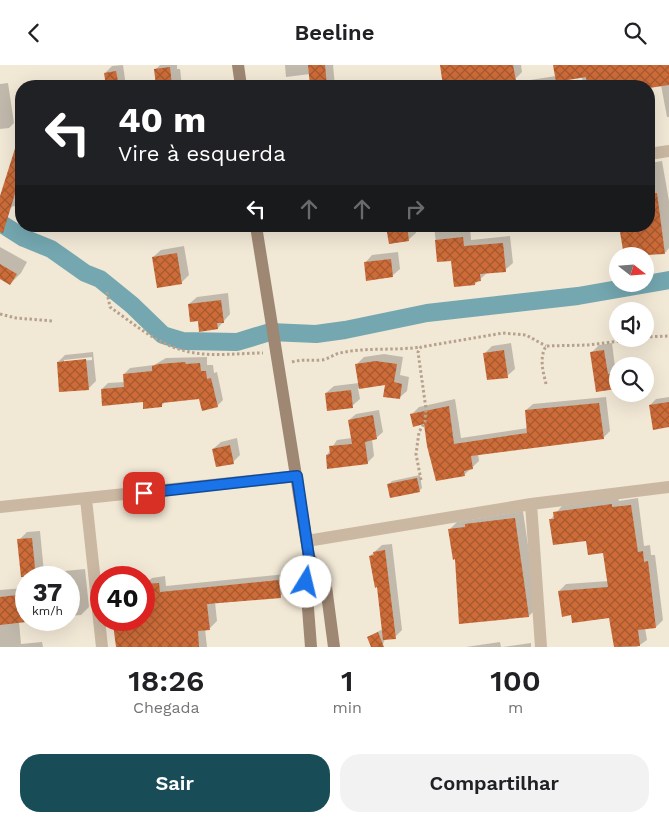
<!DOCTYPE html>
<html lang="pt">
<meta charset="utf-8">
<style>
:root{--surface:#fff;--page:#f2f2f2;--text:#202124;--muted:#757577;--accent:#184d57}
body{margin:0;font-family:"Work Sans",sans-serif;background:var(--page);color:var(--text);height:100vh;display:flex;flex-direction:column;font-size:19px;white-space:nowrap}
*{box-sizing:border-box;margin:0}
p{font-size:16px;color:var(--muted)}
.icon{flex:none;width:28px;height:28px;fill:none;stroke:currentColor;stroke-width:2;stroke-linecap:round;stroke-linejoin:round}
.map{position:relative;height:582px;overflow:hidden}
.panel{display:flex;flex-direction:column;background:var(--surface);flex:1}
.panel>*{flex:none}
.top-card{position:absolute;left:15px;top:15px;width:640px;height:152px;border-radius:20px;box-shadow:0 5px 20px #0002;background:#202124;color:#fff;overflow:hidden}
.needle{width:32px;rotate:107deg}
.fabs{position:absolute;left:609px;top:182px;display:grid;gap:10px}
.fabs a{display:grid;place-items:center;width:45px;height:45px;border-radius:50%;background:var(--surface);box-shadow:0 5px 20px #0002;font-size:25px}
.speed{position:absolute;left:15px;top:501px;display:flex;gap:10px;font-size:25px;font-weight:700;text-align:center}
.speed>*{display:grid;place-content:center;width:65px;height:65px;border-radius:50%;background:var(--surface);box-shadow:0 5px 20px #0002;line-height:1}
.speed small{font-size:12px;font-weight:400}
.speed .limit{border:8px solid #d22;background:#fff;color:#111}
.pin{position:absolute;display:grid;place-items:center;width:42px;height:42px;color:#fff;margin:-21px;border-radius:10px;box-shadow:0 2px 8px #0006}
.me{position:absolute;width:55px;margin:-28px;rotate:9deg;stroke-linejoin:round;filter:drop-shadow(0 0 4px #0008)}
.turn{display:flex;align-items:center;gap:18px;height:105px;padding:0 20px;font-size:22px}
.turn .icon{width:65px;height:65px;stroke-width:2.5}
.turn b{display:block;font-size:35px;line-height:42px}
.lanes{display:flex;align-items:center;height:48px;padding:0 20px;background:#0003;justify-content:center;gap:25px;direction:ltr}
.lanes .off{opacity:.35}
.eta{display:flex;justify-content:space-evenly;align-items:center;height:85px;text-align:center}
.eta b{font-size:30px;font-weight:600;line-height:35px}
.cta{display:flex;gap:10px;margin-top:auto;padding:10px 20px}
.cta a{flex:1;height:58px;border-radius:20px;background:var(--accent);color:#fff;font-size:20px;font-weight:600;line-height:58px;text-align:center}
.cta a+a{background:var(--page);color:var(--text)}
header{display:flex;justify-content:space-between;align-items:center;height:65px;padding:0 20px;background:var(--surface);font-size:22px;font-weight:600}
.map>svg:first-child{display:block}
</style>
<header><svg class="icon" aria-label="back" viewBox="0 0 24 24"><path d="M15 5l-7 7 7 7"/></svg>Beeline<svg class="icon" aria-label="search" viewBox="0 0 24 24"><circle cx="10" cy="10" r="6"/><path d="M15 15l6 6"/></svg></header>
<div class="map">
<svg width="669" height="582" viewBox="0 0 669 582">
<defs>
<pattern id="building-cross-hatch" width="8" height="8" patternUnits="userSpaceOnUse" patternTransform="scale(1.25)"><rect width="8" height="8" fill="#cd6c39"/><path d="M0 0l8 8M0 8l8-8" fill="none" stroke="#a75930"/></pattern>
</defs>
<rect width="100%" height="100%" fill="#f2e8d6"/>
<path fill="#0003" fill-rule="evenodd" d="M 123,0 L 126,21 L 157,18 L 156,4 L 160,0 L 177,0 L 177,4 L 180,4 L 182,21 L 107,21 L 105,8 L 112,1 Z
M 285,0 L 333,0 L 335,21 L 312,21 L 310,9 L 286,12 Z
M 484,0 L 521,0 L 522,7 L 515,14 L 487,18 L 487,21 L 411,21 L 444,17 Z
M 555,0 L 669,0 L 669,52 L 667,52 L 661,20 L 583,21 L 582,12 L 561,15 L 562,21 L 524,21 L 530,15 L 556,11 Z
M 8,18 L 14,58 L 9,63 L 0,64 L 0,19 Z
M 21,82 L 21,143 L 13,141 L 10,144 L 0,141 L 0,135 L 15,88 Z
M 662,96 L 669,136 L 669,183 L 665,188 L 648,190 L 645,193 L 625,191 L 621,161 L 649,161 L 649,98 Z
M 389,161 L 415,161 L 416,168 L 408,175 L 387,163 Z
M 434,161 L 470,161 L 471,175 L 510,171 L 513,198 L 505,205 L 488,207 L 475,219 L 452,194 L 438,196 Z
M 184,181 L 189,210 L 181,218 L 153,192 L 161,185 Z
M 0,182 L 27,197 L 21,208 L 10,219 L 0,213 Z
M 398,187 L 400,204 L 392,211 L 365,198 L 372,190 Z
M 228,228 L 230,249 L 218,263 L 199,255 L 189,239 L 197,232 Z
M 511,278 L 515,304 L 507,311 L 485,288 L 492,281 Z
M 612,278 L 615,302 L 618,302 L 618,321 L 615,323 L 592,287 L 599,280 Z
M 93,287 L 96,316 L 88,324 L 58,297 L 65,290 ZM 92,292 L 92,295 L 64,297 L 64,295 Z
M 384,289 L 403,292 L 400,310 L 409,312 L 407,326 L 399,333 L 386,318 L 358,323 L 360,334 L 352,341 L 326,328 L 334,321 L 359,318 L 356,300 L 364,292 Z
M 207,292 L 207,300 L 213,300 L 214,308 L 217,307 L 223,335 L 217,341 L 200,332 L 166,336 L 161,341 L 102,324 L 108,318 L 125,317 L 124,309 L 130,303 L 154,300 L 166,293 Z
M 606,332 L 610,366 L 603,373 L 478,389 L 479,396 L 464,410 L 425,358 L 412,349 L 419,342 L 455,334 L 461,373 L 528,363 L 526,345 L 533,339 Z
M 669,332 L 669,361 L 650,340 L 656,334 Z
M 379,345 L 383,367 L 376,373 L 372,374 L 374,391 L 367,398 L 327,390 L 337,375 L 352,373 L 349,355 L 356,349 Z
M 237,373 L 240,390 L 233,397 L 213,384 L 221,377 Z
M 420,410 L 422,423 L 419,426 L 389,419 L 392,416 Z
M 618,433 L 619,436 L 638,433 L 644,481 L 650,480 L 651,490 L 655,490 L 663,555 L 656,562 L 645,563 L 647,575 L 637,582 L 615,582 L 610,552 L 559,526 L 566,519 L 609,516 L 605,486 L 550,455 L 562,441 Z
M 523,446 L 537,543 L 529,551 L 456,493 L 449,465 L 457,457 Z
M 40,466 L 44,508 L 85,504 L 89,542 L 81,550 L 69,551 L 69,512 L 26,512 L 26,555 L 35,555 L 19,557 L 21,579 L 42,577 L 43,582 L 0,582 L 0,525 L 24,523 L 19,475 L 27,467 Z
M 392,479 L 402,565 L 395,572 L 385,574 L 383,579 L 372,582 L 368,572 L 383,564 L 378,521 L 370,491 L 382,480 Z
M 286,509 L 287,524 L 280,531 L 215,537 L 217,556 L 210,563 L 205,564 L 207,582 L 117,582 L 114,559 L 118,555 L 144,555 L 144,520 L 152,513 L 165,511 L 166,521 Z
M 500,577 L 501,582 L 465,582 L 466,582 Z
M 531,578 L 531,582 L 503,582 Z"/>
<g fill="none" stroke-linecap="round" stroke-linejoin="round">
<path stroke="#74a7b0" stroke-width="18" d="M 0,158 L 24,173 L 51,184 L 85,208 L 100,214 L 132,240 L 163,270 L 183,276 L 237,277 L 270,267 L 316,269 L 345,265 L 427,248 L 578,231 L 669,215"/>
</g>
<path fill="url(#building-cross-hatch)" d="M 308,0 L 325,0 L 327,21 L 310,21 Z
M 440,0 L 513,0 L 517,21 L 443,21 Z
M 553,0 L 669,0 L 669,20 L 649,23 L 649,21 L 587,21 L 586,12 L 556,17 Z
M 170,2 L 172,21 L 156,21 L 154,4 Z
M 116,6 L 119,21 L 106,21 L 104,8 Z
M 18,74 L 21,74 L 21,109 L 3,168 L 0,167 L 0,131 Z
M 649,128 L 657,128 L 665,189 L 624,191 L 619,161 L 649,161 Z
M 407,161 L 409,176 L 389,179 L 386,162 Z
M 463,172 L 464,181 L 503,178 L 506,207 L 480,209 L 481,216 L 475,217 L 475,220 L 454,222 L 451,196 L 437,197 L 435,175 Z
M 177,188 L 182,219 L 157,223 L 152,192 Z
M 391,194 L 393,212 L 366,216 L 364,197 Z
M 0,199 L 17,209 L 10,220 L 0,214 Z
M 221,235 L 224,258 L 217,258 L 218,264 L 199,267 L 198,256 L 190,257 L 188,239 Z
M 504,285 L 508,313 L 487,315 L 483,288 Z
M 604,285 L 608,309 L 613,308 L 616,324 L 596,327 L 590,287 Z
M 86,294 L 89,325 L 59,327 L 57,297 Z
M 376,296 L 397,299 L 394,317 L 402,319 L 400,334 L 383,332 L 385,320 L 359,324 L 355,299 Z
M 185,297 L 186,299 L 200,298 L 201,306 L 206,306 L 207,314 L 211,313 L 218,342 L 202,346 L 199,334 L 162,338 L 162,342 L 143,344 L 143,337 L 102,341 L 101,324 L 124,322 L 123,309 L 152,306 L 152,301 L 159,299 Z
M 351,325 L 353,343 L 327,346 L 325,328 Z
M 669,337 L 669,362 L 653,365 L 649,340 Z
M 599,338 L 604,374 L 471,391 L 473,404 L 464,406 L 465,411 L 436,416 L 427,381 L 424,359 L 413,362 L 410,349 L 449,341 L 454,379 L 527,368 L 525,345 Z
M 373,350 L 377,374 L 365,377 L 368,399 L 327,404 L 326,390 L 330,389 L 329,381 L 352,379 L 348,355 Z
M 230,380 L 234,399 L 216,402 L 212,384 Z
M 417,413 L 420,427 L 390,433 L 387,419 Z
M 612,439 L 612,442 L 631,440 L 638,487 L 643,486 L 644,497 L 648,496 L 656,563 L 638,565 L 640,581 L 614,582 L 609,553 L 572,558 L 571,550 L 562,552 L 558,526 L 608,522 L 603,488 L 588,490 L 586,476 L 553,480 L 549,454 L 554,454 L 553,447 Z
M 515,453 L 529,552 L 459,559 L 455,494 L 453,495 L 448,464 L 465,462 L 465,459 Z
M 32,473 L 36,512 L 21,512 L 17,474 Z
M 385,485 L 396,574 L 383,575 L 377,522 L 375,523 L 369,491 L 374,490 L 373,487 Z
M 279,515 L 281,533 L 207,539 L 210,565 L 198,566 L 199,582 L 116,582 L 113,559 L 144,555 L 144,519 L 159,518 L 160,527 Z
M 26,529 L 26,557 L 0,560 L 0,532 Z
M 378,567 L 384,582 L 371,582 L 367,572 Z"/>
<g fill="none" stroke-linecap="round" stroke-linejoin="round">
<path stroke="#b6a28c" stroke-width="3" stroke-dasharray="2.5 2.5" stroke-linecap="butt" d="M 22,161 L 33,163 L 48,161
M 107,227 L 110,242 C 131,257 156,278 182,285 C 207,293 237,288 263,288
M 0,249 L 16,253 L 53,256
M 645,272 L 669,271
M 292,297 C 302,294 311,296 322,295 C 329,294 334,289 340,288 C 366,282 394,286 420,282
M 546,319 C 543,306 539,293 546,281 L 588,280 L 636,274
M 421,415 L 416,389 L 419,367 L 425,357 L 426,344 L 418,287 L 421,282 L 503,268 L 526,270 L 546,281"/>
<path stroke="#cab8a2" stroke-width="12" d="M 649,89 L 669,86
M 86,434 L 102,582
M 531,439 L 541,582
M 0,442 L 297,411
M 307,476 L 531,439 L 669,422"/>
<path stroke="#9e8773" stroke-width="12" d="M 238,0 L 241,21
M 256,161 L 309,492 L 306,517 L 311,582
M 309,492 L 325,514 L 334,582"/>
</g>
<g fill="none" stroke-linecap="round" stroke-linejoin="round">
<g stroke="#114b97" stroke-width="12">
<path id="route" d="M 144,428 L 297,411 L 309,492 L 306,517"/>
</g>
<use href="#route" stroke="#1a73e8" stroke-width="9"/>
</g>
</svg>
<div class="fabs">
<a><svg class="needle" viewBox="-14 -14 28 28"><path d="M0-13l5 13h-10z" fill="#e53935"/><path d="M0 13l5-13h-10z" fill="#757577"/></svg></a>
<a><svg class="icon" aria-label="sound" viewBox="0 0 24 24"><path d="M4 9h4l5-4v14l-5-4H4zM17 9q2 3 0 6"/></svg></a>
<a><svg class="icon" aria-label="search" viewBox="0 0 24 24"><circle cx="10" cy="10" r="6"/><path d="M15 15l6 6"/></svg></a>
</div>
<div class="speed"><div>37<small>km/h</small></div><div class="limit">40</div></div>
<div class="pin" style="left:144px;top:428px;background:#d93025"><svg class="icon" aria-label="arrive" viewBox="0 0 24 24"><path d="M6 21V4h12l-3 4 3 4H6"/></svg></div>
<svg class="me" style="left:306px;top:517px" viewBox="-20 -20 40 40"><circle r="19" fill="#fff"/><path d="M0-13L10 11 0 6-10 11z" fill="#1a73e8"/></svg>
<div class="top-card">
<div class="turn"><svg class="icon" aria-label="left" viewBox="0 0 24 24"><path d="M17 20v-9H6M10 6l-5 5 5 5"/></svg><div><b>40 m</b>Vire à esquerda</div></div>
<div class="lanes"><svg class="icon" aria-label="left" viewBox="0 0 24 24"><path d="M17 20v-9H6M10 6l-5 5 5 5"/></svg><svg class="icon off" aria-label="ahead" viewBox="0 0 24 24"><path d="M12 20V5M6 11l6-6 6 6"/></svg><svg class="icon off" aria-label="ahead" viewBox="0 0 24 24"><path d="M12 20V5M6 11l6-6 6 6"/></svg><svg class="icon off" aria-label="right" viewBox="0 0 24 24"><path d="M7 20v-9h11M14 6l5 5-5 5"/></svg></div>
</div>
</div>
<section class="panel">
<div class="eta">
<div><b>18:26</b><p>Chegada</p></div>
<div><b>1</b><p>min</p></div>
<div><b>100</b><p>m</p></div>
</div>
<div class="cta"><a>Sair</a><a>Compartilhar</a></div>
</section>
